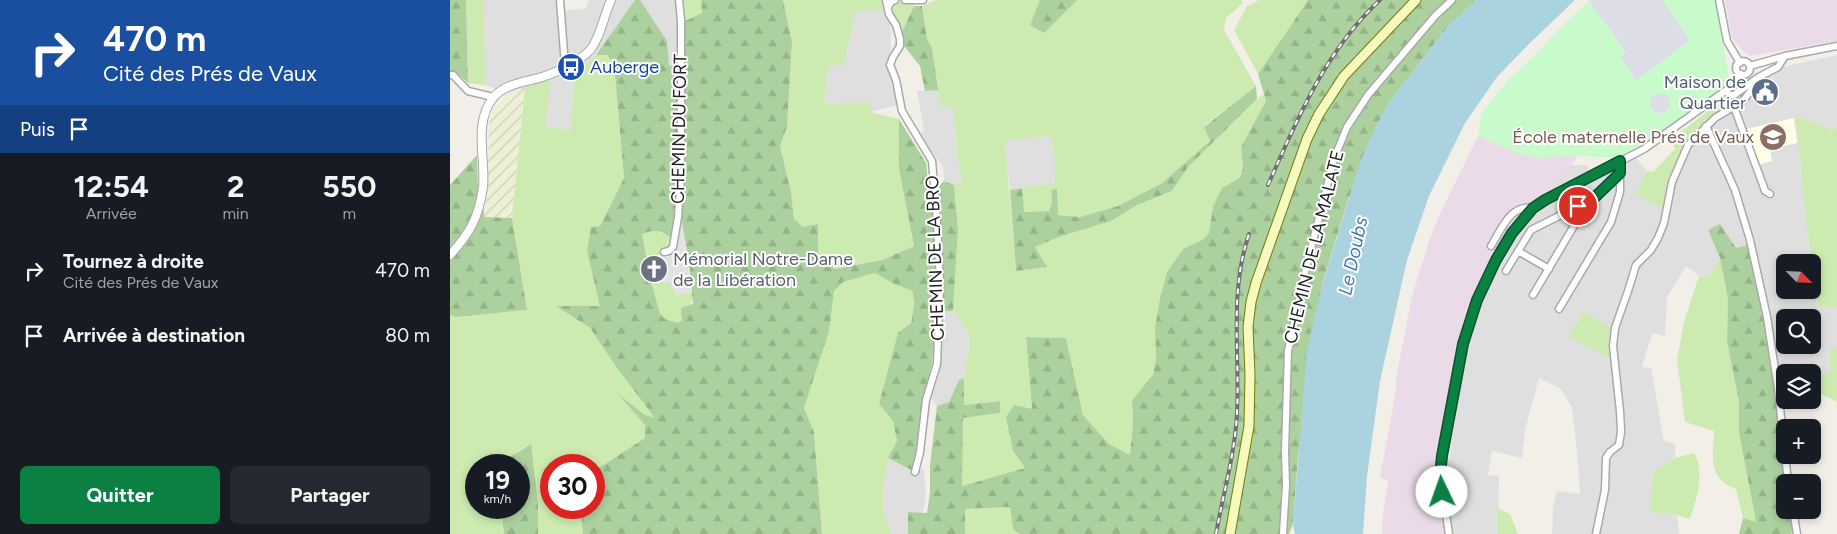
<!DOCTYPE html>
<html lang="fr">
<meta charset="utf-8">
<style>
:root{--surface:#171b24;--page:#242831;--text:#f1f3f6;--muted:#9ea1a6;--accent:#0b8043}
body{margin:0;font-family:Figtree,sans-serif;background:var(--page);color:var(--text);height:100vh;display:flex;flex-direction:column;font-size:19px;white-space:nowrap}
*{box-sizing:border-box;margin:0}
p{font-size:16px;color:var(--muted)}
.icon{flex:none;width:28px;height:28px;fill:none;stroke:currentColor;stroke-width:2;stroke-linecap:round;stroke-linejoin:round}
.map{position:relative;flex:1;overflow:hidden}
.panel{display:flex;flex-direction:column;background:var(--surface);width:450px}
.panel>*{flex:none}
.guide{background:#1a4fa0;color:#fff;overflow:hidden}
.needle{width:32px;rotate:114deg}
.controls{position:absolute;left:1326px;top:254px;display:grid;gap:10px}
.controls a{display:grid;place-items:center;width:45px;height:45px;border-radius:8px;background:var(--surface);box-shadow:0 2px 8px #0003;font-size:25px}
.speed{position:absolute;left:15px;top:454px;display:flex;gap:10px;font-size:25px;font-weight:700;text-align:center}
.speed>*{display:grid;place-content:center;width:65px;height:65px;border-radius:50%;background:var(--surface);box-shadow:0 2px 8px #0003;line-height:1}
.speed small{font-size:12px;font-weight:400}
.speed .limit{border:8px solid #d22;background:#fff;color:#111}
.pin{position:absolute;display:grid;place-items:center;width:42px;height:42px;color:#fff;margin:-21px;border:2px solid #fff;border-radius:50%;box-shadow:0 1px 5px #0007}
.me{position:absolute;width:55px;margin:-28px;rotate:357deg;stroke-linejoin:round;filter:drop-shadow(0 0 4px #0008)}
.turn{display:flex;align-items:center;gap:18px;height:105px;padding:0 20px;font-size:22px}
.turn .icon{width:65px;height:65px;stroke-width:2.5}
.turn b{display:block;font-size:35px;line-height:42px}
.then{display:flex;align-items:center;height:48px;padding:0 20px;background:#0003;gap:10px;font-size:19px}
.eta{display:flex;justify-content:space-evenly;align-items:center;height:85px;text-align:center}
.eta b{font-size:30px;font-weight:700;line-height:35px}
.cta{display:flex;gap:10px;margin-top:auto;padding:10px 20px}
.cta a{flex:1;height:58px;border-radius:8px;background:var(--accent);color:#fff;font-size:20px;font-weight:700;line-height:58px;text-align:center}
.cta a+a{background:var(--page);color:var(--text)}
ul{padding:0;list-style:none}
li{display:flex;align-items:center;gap:15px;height:65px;padding:0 20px}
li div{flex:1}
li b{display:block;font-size:19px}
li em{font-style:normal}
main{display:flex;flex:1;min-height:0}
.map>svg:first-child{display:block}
</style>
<main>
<section class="panel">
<div class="guide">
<div class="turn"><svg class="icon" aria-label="right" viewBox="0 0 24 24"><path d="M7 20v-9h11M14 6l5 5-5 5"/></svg><div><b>470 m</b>Cité des Prés de Vaux</div></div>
<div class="then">Puis<svg class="icon" aria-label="arrive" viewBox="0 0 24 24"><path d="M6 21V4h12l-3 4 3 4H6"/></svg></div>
</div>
<div class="eta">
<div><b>12:54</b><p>Arrivée</p></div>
<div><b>2</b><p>min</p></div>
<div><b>550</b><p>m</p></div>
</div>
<ul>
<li><svg class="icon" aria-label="right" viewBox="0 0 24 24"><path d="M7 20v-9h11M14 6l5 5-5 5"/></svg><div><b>Tournez à droite</b><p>Cité des Prés de Vaux</p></div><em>470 m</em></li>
<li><svg class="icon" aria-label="arrive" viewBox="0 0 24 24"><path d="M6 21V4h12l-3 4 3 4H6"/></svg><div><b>Arrivée à destination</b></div><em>80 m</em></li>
</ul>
<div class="cta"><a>Quitter</a><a>Partager</a></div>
</section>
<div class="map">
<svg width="1387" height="534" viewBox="0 0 1387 534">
<defs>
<pattern id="farmland-furrows" width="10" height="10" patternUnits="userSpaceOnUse" patternTransform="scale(1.25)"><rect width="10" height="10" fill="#eef0d5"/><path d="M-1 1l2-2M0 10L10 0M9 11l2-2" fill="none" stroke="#ccceb7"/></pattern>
<pattern id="forest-firs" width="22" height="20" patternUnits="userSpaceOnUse" patternTransform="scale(1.25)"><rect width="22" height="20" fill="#add19e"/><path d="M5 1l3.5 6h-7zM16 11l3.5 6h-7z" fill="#95b388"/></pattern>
</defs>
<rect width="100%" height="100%" fill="#f2efe9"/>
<path fill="#e0dfdf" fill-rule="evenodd" d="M 34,0 L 114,0 L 116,11 L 136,8 L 139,0 L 185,0 L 146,55 L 125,74 L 120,130 L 95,127 L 75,87 L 58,93 L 35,85 Z
M 190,0 L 232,0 L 235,21 L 232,65 L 219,66 L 216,41 Z
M 437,9 L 441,32 L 440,58 L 448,105 L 421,112 L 421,102 L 374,105 L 379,65 L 394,65 L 405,11 Z
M 1387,55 L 1387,126 L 1382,130 L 1346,116 L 1362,262 L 1335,262 L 1335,290 L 1362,290 L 1363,265 L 1369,308 L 1387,307 L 1387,347 L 1379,350 L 1382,372 L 1363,376 L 1362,372 L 1335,372 L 1335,381 L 1326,383 L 1298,246 L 1286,248 L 1258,230 L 1270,258 L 1258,278 L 1249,276 L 1236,266 L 1217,297 L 1215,336 L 1202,333 L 1192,367 L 1201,368 L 1214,441 L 1225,444 L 1225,458 L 1203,472 L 1200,512 L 1227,515 L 1229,534 L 1102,534 L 1103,508 L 1107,491 L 1130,494 L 1127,451 L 1122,407 L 1110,388 L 1089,378 L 1075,430 L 1072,458 L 1042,451 L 1038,475 L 1049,476 L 1048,534 L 1003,534 L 995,480 L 1017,350 L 1027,311 L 1071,229 L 1093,206 L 1185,157 L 1197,171 L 1185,194 L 1224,163 L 1239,138 L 1267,112 L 1289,100 L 1288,97 L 1309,78 L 1332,67 ZM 1335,318 L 1362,318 L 1362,345 L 1335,345 Z
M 488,90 L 490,107 L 502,106 L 506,125 L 507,163 L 509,163 L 512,181 L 504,185 L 494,181 L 493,166 L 482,152 L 471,133 L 474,130 L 467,91 Z
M 600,136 L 605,158 L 605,183 L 560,190 L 555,141 Z
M 1120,165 L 1138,165 L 1139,173 L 1095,196 L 1093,194 Z
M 491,311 L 503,311 L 517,330 L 520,342 L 514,378 L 509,380 L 499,402 L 487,406 L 479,396 L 488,364 Z
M 438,458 L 463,471 L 474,469 L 476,496 L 473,513 L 459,512 L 458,534 L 442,534 L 434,516 L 433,487 Z"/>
<path fill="#ebdbe8" d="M 1275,0 L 1387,0 L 1387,41 L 1300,56 L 1292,50 L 1282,38 Z
M 1028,136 L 1069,154 L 1092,159 L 1114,155 L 1128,157 L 1093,194 L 1095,196 L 1072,213 L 1061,224 L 1024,295 L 1017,315 L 1012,334 L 986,471 L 995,534 L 932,534 L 932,522 L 938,480 L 930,478 L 947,384 L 945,383 L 962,296 L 979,241 L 990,214 Z"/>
<path fill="#ffffe5" d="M 1344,118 L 1347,143 L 1320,149 L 1322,161 L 1308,165 L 1297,129 Z"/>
<path fill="url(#farmland-furrows)" d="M 75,87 L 62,218 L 35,217 L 38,189 L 39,121 L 43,110 L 58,93 Z"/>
<path fill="#cdebb0" d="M 16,0 L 34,0 L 35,85 L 18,83 Z
M 232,0 L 251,0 L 252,13 L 235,21 Z
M 333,0 L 463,0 L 464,6 L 452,32 L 437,9 L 405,12 L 394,65 L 379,65 L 374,104 L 421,102 L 421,112 L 449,119 L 449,169 L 464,246 L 432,260 L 385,269 L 368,257 L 368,225 L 353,227 L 344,219 L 341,192 L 330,146 L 337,127 L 342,42 Z
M 486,0 L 791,0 L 793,3 L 776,18 L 774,30 L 806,86 L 754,126 L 760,141 L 712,183 L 668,206 L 630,217 L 608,215 L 606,189 L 601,190 L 602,202 L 599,211 L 573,212 L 572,188 L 605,183 L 605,158 L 600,136 L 555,141 L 566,271 L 596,267 L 584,247 L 609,237 L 661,221 L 687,205 L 722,191 L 738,167 L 813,94 L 816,101 L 791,147 L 793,168 L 790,178 L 772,189 L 763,206 L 759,233 L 752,240 L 733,249 L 717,272 L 710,298 L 705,327 L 706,358 L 703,376 L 682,400 L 683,422 L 680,456 L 659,444 L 633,415 L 616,338 L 576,337 L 582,409 L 563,451 L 575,468 L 511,486 L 513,418 L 550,413 L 550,401 L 514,405 L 514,378 L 520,342 L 517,330 L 503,311 L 508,229 L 504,185 L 512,181 L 509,163 L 507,163 L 506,125 L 502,106 L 490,107 L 482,48 L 477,39 L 472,6 Z
M 809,0 L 858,0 L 808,74 L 784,30 L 797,6 Z
M 146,55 L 157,55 L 164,64 L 174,178 L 137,251 L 151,306 L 107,306 L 140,328 L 167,368 L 206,419 L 195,415 L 169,395 L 195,425 L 195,438 L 144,471 L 144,465 L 101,465 L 101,508 L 130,508 L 133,534 L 88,534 L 88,503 L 80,444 L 47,465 L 26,465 L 26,508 L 51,508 L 54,534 L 0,534 L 0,315 L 6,317 L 77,310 L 62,218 L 75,87 L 101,80 L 95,127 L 120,130 L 125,74 Z
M 1288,97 L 1290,100 C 1282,105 1273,107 1266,113 C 1232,138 1221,169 1211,208 L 1185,194 L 1197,171 L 1203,172 L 1225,149 L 1220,141 C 1237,128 1254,112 1273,102 C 1277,99 1282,100 1288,97 Z
M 1346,116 L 1382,130 L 1387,126 L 1387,307 L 1369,308 L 1357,227 Z
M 203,230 L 215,234 L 221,238 C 220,247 219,248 210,250 L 210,255 L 196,257 L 192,234 Z
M 1270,258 L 1278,299 L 1277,341 L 1289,402 L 1289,433 L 1306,523 L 1293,518 L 1286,489 C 1257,478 1263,457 1264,431 L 1235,422 L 1227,360 L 1234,322 L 1249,276 L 1258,278 Z
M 425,273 L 444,284 L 463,291 C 467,326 442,371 429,404 L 443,421 L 447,441 L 438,458 L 433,487 L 434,516 L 442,534 L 372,534 L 364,432 L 354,408 L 379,332 L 384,291 L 393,282 Z
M 214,281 L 215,283 L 221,282 L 227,295 L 242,292 C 243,304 239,316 228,323 C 224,322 220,321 216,320 C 206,315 203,294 201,283 Z
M 1133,312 L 1161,328 L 1158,342 L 1161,359 L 1119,337 Z
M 1387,347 L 1387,402 L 1363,390 L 1362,376 L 1381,372 L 1379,350 Z
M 1244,453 C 1256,473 1246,499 1240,519 L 1227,515 L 1200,512 L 1203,472 L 1225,458 Z
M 560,507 L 563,529 L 569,534 L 515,534 L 515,509 Z
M 1048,508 L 1060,514 L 1068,534 L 1048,534 Z"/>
<path fill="url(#forest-firs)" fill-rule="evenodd" d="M 0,0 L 16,0 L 18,83 L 7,73 L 0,72 Z
M 185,0 L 190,0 L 217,41 L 219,66 L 232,65 L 235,21 L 252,13 L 251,0 L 333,0 L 342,42 L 337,127 L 330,146 L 341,192 L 344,219 L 353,227 L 368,224 L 368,257 L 385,269 L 432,260 L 464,246 L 449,169 L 449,119 L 476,163 L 483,222 L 487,291 L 482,364 L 473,398 L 463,471 L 438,458 L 447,441 L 443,421 L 429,404 L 448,333 L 461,323 L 464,303 L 463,291 L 444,284 L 425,273 L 393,282 L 384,291 L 379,332 L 354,408 L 364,432 L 372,534 L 133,534 L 130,508 L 144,508 L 144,471 L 195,438 L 195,425 L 167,393 L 195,415 L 205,418 L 167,368 L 140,328 L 106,306 L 150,306 L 137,251 L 141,227 L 150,226 L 174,178 L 164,64 L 157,55 L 146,55 ZM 225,217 L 231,218 L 239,263 L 243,304 L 231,308 L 232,320 L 228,323 L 215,319 L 210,314 L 199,275 L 194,272 L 195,269 L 198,267 L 192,234 C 204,229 211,230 221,238 Z
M 590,0 L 627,0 L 594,33 L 580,25 Z
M 858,0 L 1027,0 L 999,25 L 938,104 L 898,200 L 872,285 L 848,456 L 843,524 L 839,534 L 569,534 L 563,529 L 560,507 L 515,509 L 515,534 L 458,534 L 458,512 L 477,513 L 480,492 L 480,465 L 487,406 L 499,402 L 509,380 L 514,378 L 514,405 L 550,401 L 550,413 L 513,418 L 512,486 L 575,468 L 563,451 L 556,417 L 564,405 L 582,409 L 576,337 L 616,338 L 633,415 L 659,444 L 680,455 L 683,422 L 682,400 L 703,375 L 706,358 L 705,327 L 710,298 L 717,272 L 733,249 L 752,240 L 759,233 L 763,206 L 772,188 L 790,178 L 793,168 L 791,147 L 816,101 L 808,74 Z
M 464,6 L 472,6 L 477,39 L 482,48 L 488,90 L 475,91 L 470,66 L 454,46 L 452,32 Z
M 806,86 L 807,99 L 738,167 L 722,191 L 687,205 L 661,221 L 609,237 L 585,247 L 597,267 L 566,271 L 560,190 L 572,188 L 574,212 L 599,211 L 602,202 L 601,190 L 607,189 L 608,215 L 630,217 L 668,206 L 712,183 L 760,141 L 754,127 Z
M 27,155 L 28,188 L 35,217 L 62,218 L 77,310 L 6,317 L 0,315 L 0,185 Z
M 494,181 L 504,185 L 508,229 L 503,311 L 491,311 L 486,188 Z
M 1270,224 L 1286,248 L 1298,245 L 1326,383 L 1335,482 L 1335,510 L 1342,510 L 1345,527 L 1341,534 L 1289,534 L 1293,518 L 1306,522 L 1289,433 L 1289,402 L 1277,341 L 1278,299 L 1270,258 L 1258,230 Z
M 81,444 L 88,503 L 88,534 L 54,534 L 51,508 L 69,508 L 69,465 L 47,465 Z"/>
<path fill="#c8facc" d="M 1140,0 L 1265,0 L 1280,82 L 1195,143 L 1173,154 L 1161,158 L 1114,155 L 1092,159 L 1069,154 L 1028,136 L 1031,114 L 1059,79 L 1083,57 L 1110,28 Z"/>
<path fill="#e2e2e2" d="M 225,217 L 231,218 L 237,259 L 235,260 L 236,266 L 238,266 L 242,292 L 227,295 L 221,283 L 215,283 L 215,268 L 213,258 L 211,258 L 209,250 L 220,246 Z"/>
<path fill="#dddde8" d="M 1140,0 L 1212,0 L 1240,40 L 1186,80 L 1170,57 L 1176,52 L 1139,1 Z
M1200 103a10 10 0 1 1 20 0a10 10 0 1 1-20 0Z"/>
<path fill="#aad3df" d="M 1027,0 L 1125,0 L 1079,44 L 1047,77 L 1015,123 L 979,196 L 957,260 L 930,381 L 917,476 L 913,534 L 845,534 L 843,524 L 857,350 L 872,286 L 910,162 L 923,132 L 938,104 L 999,25 Z"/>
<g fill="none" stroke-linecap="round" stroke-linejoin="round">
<g stroke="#a9a9a9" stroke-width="9">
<path id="minor" d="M 110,0 L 115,66
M 436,0 L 439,14 L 446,25 L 450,39 L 450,46 L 443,57 L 440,65 L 446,80 L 452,111 L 482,161 L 487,222 L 490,285 L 487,364 L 476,400 L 470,452 L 465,472
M 455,0 L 473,0
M 1269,0 L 1277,41 L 1290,63
M 438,7 L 441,2 L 445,0
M1286 68a7 7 0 1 1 14 0a7 7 0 1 1-14 0Z
M 1300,66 L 1335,56 L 1387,46
M 0,75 L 3,75 L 18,91 L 43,97
M 1276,91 L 1280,95 L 1284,95 L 1309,77 L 1328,67 L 1335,56
M 1284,107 L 1313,185 L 1315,191 L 1320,194
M 1256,126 L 1285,190 L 1300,240 L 1317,317 L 1328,389 L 1338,482
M 1041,246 C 1051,230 1060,204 1083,208
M 1068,251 L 1099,269
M 214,252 L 219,251 L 223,247 L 228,217 L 231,175 L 231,20 L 229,0
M 1056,271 L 1081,230 L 1141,200
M 1083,295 L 1128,219 L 1142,200 L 1171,173
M 1109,309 L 1161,222 L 1170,192 L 1170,161
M 1343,510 L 1347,534
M 833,534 L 836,485 L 835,451 L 838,351 L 856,268 L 884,159 L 897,127 L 918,95 L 985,16 L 1002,0
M 999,534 L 990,476 L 992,456 L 1013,344 L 1019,322 L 1033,287 L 1062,233 L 1083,208 L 1095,200 L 1194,149 L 1285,84 L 1291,74
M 1146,534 L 1155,490 L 1156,458 L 1160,452 L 1169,445 L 1171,432 L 1170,411 L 1163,346 L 1165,328 L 1178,291 L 1186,265 L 1201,250 L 1208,238 L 1214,223 L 1222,182 L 1238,145 L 1265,118 L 1293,101 L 1302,89 L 1300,84"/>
</g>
<g stroke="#a9a9a9" stroke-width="10">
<path id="tertiary" d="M 0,255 C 20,233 29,217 33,187 C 36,159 23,123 43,98 C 54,83 79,82 95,76 C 107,72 133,59 141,49 C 151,36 154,15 161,0"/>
</g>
<g stroke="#707d05" stroke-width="11">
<path id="secondary" d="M 780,534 L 799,426 L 800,375 L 798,327 L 801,302 L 806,283 L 857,139 L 869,114 L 894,76 L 966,0"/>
</g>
<use href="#minor" stroke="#fff" stroke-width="6"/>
<use href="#tertiary" stroke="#fff" stroke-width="8"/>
<use href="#secondary" stroke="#f7fabf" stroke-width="9"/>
<g stroke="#707070" stroke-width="4">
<path id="rail" d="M 818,185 C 847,119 876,50 930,0
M 766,534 C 773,494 785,454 787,413 C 790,352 779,293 799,234"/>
</g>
<use href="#rail" stroke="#fff" stroke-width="2" stroke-dasharray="5.5" stroke-linecap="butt"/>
</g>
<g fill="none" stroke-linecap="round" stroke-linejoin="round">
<g stroke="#07532c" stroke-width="12">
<path id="route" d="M 992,492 L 990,476 L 992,456 L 1013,344 L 1027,300 L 1046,260 L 1062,233 L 1083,208 L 1095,200 L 1170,161 L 1170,173 L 1142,200 L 1128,206"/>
</g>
<use href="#route" stroke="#0b8043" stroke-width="9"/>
</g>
<defs>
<g id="bus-disc" transform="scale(1.4375)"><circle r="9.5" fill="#1a4fb4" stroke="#fff"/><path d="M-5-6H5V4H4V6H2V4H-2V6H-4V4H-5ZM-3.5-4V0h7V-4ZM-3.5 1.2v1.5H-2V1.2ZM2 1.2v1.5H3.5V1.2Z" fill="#fff"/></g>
<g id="civic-disc" transform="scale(1.4375)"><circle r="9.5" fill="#5c6f8a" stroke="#fff"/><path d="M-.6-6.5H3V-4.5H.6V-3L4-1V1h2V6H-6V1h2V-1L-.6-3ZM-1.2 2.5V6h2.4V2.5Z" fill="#fff"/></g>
<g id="school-disc" transform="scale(1.4375)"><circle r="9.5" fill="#8d6e63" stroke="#fff"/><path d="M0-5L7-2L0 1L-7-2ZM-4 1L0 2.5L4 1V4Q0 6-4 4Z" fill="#fff"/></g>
<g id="church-disc" transform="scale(1.4375)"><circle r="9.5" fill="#6b7280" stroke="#fff"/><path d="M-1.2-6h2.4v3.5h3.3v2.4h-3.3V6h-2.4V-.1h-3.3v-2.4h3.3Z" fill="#fff"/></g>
</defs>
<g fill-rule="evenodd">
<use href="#bus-disc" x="121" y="67"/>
<use href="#civic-disc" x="1315" y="92"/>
<use href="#school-disc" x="1323" y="137"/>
<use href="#church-disc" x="204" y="269"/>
</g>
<g text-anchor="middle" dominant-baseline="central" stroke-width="4" stroke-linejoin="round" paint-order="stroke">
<g font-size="18" fill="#164399" stroke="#fff" text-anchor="start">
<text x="140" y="67">Auberge</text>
</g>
<g font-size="18" fill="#4e5e75" stroke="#fff" text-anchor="end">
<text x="1296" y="82">Maison de<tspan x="1296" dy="21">Quartier</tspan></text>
</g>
<g font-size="18" fill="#222" stroke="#fff">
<text transform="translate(229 129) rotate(-89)">CHEMIN DU FORT</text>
<text transform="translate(864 247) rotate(-76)">CHEMIN DE LA MALATE</text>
<text transform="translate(485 258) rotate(-92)">CHEMIN DE LA BRO</text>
</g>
<g font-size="18" fill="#785e54" stroke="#fff" text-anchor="end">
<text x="1304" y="137">École maternelle Prés de Vaux</text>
</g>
<g font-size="18" fill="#5b616d" stroke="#fff" text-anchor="start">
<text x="223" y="259">Mémorial Notre-Dame<tspan x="223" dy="21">de la Libération</tspan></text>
</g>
<g font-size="19" font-style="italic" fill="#4a7aab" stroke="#fff">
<text transform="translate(903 256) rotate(-78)">Le Doubs</text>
</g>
</g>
</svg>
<div class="controls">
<a><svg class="needle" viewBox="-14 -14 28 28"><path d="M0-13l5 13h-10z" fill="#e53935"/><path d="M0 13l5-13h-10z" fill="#9ea1a6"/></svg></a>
<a><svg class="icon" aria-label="search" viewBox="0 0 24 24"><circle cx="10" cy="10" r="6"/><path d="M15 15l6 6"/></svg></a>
<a><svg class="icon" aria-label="layers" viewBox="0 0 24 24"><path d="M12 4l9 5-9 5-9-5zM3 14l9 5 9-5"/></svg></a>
<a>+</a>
<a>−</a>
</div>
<div class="speed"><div>19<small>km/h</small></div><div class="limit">30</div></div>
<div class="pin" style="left:1128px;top:206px;background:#d93025"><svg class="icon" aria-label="arrive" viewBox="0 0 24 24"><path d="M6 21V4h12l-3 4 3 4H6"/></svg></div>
<svg class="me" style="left:992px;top:492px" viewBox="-20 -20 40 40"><circle r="19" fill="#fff"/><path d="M0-13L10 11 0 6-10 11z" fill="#0b8043"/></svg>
</div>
</main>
